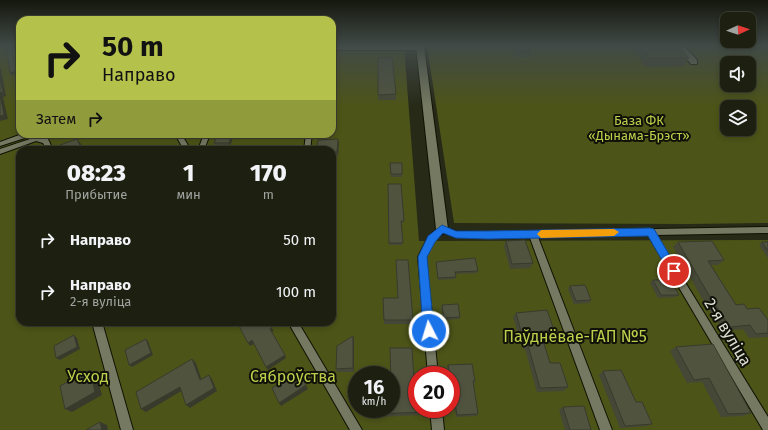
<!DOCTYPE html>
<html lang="ru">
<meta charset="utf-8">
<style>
:root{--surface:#1d2011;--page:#2a2d1f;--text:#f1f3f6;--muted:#a0a39f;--line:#3b3e31}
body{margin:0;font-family:"Fira Sans",sans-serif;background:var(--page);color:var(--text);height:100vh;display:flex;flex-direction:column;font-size:15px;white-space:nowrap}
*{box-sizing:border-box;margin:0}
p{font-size:13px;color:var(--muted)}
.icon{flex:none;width:22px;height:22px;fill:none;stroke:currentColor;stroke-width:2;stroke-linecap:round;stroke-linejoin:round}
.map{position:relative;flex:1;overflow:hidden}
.drawer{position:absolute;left:16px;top:146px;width:320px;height:180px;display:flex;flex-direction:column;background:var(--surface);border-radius:12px;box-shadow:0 2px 6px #0003,0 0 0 1px var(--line)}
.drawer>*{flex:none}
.banner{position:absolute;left:16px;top:16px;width:320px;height:122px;border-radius:12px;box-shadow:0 2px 6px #0003,0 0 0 1px var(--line);background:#b4c24b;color:#111;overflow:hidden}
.needle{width:26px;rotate:87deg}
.fabs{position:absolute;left:720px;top:12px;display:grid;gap:8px}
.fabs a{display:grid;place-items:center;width:36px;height:36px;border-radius:8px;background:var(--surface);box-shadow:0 2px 6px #0003,0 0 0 1px var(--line);font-size:20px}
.speed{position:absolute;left:348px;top:366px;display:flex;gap:8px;font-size:20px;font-weight:700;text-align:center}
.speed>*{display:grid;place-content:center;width:52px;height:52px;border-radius:50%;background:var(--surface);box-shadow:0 2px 6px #0003,0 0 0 1px var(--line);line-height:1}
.speed small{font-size:10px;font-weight:400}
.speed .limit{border:6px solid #d22;background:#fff;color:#111}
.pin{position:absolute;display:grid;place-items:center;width:34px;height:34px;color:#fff;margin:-17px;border:2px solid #fff;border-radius:50%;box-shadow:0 1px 4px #0007}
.me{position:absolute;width:44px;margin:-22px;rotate:355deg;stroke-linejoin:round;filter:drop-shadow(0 0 3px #0008)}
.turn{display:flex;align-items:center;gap:14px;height:84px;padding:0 20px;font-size:18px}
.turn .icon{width:52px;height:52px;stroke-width:2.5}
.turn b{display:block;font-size:28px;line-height:34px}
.then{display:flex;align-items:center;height:38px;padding:0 20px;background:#0003;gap:8px;font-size:15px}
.eta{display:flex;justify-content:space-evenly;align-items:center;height:68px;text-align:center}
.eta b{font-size:24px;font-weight:800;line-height:28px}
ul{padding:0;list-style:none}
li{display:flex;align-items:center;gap:12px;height:52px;padding:0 20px}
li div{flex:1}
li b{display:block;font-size:15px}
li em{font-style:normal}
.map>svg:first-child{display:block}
</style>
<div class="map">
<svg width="768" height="430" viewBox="0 0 768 430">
<rect width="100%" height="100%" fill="#272a17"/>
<path fill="#4d5418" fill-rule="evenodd" d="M 0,46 L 20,46 L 20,134 L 332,134 L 332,46 L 404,46 L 419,241 L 768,240 L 768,430 L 0,430 ZM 20,150 L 332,150 L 332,322 L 20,322 ZM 357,375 L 391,375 L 391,409 L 357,409 ZM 417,375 L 451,375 L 451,409 L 417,409 Z
M 427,46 L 768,46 L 768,223 L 687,224 L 454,223 ZM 727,63 L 749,63 L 749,85 L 727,85 ZM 727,107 L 749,107 L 749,129 L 727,129 Z"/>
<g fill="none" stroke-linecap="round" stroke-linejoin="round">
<g stroke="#101202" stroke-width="2">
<path id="lane" d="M 332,46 L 420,46 L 423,48 L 420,50 L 332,50 Z
M 22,134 L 32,134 L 31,136 L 0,146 L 0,142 Z
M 175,134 L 181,134 L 191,150 L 184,150 Z
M 204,134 L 210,134 L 204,150 L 198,150 Z
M 306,134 L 312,134 L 310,150 L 304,150 Z
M 36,137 L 48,139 L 53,150 L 47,150 L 43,143 L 36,141 L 0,154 L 0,149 Z
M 442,226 L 456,231 L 488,232 L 768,227 L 768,233 L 656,235 L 768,417 L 768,430 L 763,430 L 648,235 L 538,237 L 612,430 L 600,430 L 530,238 L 456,237 L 443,233 L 434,241 L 426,257 L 438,375 L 428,375 L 418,257 L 428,237 L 439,227 Z
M 92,322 L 102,322 L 133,430 L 121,430 Z
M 288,322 L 298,322 L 362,430 L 350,430 Z
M 430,409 L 442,409 L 444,430 L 432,430 Z"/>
</g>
<g stroke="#101202" stroke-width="2">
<path id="street" d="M 416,46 L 424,46 L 448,229 L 446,232 L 442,234 L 438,232 L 436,229 Z
M 676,46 L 684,46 L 697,60 L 697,64 L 691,64 Z"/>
</g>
<use href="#lane" fill="#757962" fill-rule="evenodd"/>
<use href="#street" fill="#757962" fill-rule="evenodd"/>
</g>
<path fill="#454836" d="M 512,46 L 528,46 L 530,51 L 529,57 L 516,57 Z
M 636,46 L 678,46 L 689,58 L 684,66 L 646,67 L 634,50 Z
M 378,58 L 396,94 L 396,100 L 378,100 Z
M 218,134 L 234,134 L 230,147 L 216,147 L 214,143 Z
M 316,134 L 328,134 L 328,137 L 317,137 Z
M 339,142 L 338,156 L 332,156 L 332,150 Z
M 390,163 L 402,174 L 402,177 L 391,177 Z
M 388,184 L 404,221 L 403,223 L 401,223 L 402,245 L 389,245 Z
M 506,241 L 533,263 L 530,268 L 510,269 L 504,246 Z
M 678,242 L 724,260 L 718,265 L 711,265 L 736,305 L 747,309 L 768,320 L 768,337 L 749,338 L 743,329 L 724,331 L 704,302 L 673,247 Z
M 762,242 L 768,242 L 768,258 L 759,245 Z
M 396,260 L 413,320 L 413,324 L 384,324 L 383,298 L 398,298 Z
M 436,262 L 478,271 L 477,273 L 455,274 L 456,277 L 455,279 L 438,280 L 436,264 Z
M 653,280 L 679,295 L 676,297 L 658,298 L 650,283 Z
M 570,286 L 591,300 L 589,303 L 574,304 L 568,289 Z
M 442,305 L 460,317 L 459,319 L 443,320 L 441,308 Z
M 516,313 L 554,330 L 551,335 L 541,335 L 550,363 L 568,387 L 564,391 L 537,392 L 525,349 L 523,349 L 513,317 Z
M 354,340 L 354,372 L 337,372 L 336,369 Z
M 676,347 L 751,413 L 743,416 L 721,417 L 702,382 L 687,383 L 670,351 Z
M 448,365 L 475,381 L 474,384 L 473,384 L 478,414 L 476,416 L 456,417 L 451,389 L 451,375 L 449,375 L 447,368 Z
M 603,371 L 636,402 L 652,424 L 647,426 L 620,428 L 599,375 Z
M 414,380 L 424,412 L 423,415 L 376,417 L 375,409 Z
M 563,407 L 591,430 L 565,430 L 559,410 Z"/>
<path fill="#383b2c" d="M 17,46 L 18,46 L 20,52 L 20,56 Z
M 0,68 L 1,69 L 6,96 L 3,97 L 8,119 L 0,121 Z
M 20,70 L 20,73 L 12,75 L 10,73 Z
M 232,134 L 234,134 L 230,147 L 229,143 Z
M 77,139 L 82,145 L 84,150 L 82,150 Z
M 338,139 L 339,142 L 338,156 L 337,152 Z
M 272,328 L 274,331 L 272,332 L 270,329 Z
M 74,335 L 77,338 L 80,349 L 60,360 L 56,358 Z
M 353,336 L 354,340 L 354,372 L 353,368 Z
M 146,339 L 148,341 L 153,355 L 132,367 L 129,365 Z
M 252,340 L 254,344 L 250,346 L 248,343 Z
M 285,355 L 286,358 L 268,370 L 266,367 Z
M 192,359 L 196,363 L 203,384 L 200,380 Z
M 90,370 L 96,374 L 102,395 L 72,412 L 65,409 Z
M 209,375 L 212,379 L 217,391 L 190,408 L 186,405 Z
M 306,385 L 308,389 L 281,406 L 279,403 Z
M 180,387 L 183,390 L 146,412 L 141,409 Z
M 100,422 L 107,425 L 108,430 L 102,430 Z"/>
<path fill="#50543f" stroke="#383b2c" d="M 6,46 L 17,46 L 20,56 L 20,70 L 10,73 Z
M 515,46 L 528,46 L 530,51 L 517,51 Z
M 640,46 L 678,46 L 689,58 L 650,58 Z
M 392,57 L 396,94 L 378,95 L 378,58 Z
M 0,78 L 3,92 L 0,93 Z
M 0,94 L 4,115 L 0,116 Z
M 218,134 L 232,134 L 229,143 L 214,143 Z
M 77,139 L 82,150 L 61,150 L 60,145 Z
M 338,139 L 337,152 L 332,152 L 332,150 L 317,150 L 318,140 Z
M 390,163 L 402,163 L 402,174 L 391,174 Z
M 20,183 L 20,191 L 18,184 Z
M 388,184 L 401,184 L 404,221 L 401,221 L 403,243 L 389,243 Z
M 525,240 L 533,263 L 512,264 L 506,241 Z
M 712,241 L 724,260 L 708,261 L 736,305 L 744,304 L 747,309 L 759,308 L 768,320 L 768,333 L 756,334 L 750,325 L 730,327 L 710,297 L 678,242 Z
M 762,242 L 768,242 L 768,251 Z
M 475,258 L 478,271 L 455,272 L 456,277 L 438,278 L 436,262 Z
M 396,260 L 408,260 L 413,320 L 384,320 L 383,298 L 398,298 Z
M 653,280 L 671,280 L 679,295 L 661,295 Z
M 585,285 L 591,300 L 576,301 L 570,286 Z
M 458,304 L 460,317 L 444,318 L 442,305 Z
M 547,310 L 554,330 L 540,331 L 550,363 L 560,363 L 568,387 L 540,388 L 528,345 L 525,345 L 516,313 Z
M 241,322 L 269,322 L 272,328 L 270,329 L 285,355 L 266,367 L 252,340 L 248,343 L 238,324 Z
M 74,335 L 77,347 L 56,358 L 54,346 Z
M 353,336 L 353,368 L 336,369 L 337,346 Z
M 146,339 L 151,353 L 129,365 L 125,350 Z
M 713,344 L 751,413 L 728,414 L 709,378 L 694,380 L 676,347 Z
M 390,348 L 412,348 L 414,380 L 417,380 L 417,409 L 423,409 L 424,412 L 375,414 L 375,409 L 391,409 L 391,381 Z
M 192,359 L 200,380 L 209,375 L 214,388 L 186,405 L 180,387 L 141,409 L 136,392 Z
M 472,364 L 475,381 L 473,381 L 478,414 L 457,415 L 451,380 L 451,375 L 450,375 L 448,365 Z
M 90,370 L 95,392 L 65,409 L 60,386 Z
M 621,370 L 636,402 L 642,402 L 652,424 L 625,426 L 603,371 Z
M 299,371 L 306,385 L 279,403 L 272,388 Z
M 584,406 L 591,430 L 570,430 L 563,407 Z
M 100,422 L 102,430 L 86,430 Z"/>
<linearGradient id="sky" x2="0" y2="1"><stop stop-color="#15170d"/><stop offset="0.43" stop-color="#414a47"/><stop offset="1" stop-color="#414a47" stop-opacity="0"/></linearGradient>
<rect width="768" height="106" fill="url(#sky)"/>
<path fill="#1a73e8" stroke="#114b97" d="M 442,225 L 456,231 L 488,231 L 650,228 L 654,229 L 679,271 L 674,275 L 670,274 L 648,236 L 488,239 L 456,238 L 443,233 L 435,242 L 427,257 L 434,331 L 433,335 L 429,336 L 425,335 L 423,331 L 418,257 L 428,236 Z"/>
<path fill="#f59e0b" d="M 614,229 L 619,232 L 614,236 L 541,238 L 537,234 L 541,230 Z"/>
<g text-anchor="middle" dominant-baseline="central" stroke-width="4" stroke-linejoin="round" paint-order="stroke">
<g font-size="13" fill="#bfce4b" stroke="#101209">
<text x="639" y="120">База ФК<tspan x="639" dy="15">«Дынама-Брэст»</tspan></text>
</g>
<g font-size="16" fill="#dddfd3" stroke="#101209">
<text transform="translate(728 332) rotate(59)">2-я вуліца</text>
</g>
<g font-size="16" fill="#bfce4b" stroke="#101209">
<text x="575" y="336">Паўднёвае-ГАП №5</text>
<text x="88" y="376">Усход</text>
<text x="293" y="376">Сяброўства</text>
</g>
</g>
</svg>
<div class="fabs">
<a><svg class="needle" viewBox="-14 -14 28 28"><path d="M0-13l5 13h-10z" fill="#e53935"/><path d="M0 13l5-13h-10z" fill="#a0a39f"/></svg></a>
<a><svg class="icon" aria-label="sound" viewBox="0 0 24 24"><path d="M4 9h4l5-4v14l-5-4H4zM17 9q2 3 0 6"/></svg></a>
<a><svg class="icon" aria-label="layers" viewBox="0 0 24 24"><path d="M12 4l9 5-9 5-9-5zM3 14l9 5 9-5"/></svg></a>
</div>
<div class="speed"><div>16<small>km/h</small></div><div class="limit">20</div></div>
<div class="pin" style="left:674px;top:271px;background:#d93025"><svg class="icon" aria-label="arrive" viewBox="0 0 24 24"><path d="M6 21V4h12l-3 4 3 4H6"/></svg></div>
<svg class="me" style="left:429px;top:331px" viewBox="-20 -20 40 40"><circle r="17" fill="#1a73e8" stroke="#fff" stroke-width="3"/><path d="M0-11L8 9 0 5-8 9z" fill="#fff"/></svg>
<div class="banner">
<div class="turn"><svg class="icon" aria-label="right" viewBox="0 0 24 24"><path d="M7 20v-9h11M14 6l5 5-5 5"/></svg><div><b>50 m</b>Направо</div></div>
<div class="then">Затем<svg class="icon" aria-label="right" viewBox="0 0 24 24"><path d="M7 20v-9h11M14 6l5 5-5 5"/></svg></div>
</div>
<section class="drawer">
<div class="eta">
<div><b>08:23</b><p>Прибытие</p></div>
<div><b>1</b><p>мин</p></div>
<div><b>170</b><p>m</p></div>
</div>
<ul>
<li><svg class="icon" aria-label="right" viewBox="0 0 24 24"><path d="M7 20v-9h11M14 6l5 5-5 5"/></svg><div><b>Направо</b></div><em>50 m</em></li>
<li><svg class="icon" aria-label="right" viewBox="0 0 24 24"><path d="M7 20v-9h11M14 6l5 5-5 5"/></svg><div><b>Направо</b><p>2-я вуліца</p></div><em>100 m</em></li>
</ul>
</section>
</div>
